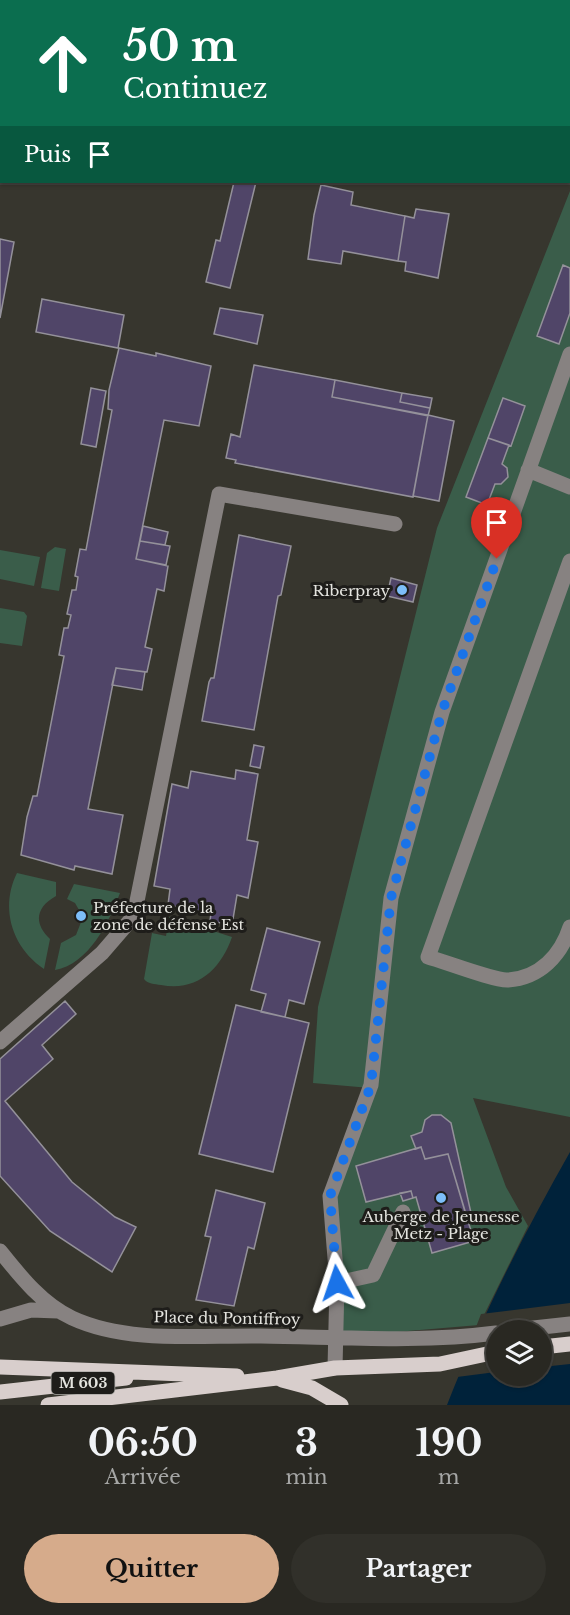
<!DOCTYPE html>
<html lang="fr">
<meta charset="utf-8">
<style>
:root{--surface:#292822;--page:#31302a;--text:#f1f3f6;--muted:#a5a6a5;--line:#454440;--accent:#d6ab8b}
body{margin:0;font-family:"Libre Baskerville",serif;background:var(--page);color:var(--text);height:100vh;display:flex;flex-direction:column;font-size:22px;white-space:nowrap}
*{box-sizing:border-box;margin:0}
p{font-size:20px;color:var(--muted)}
.icon{flex:none;width:33px;height:33px;fill:none;stroke:currentColor;stroke-width:2;stroke-linecap:round;stroke-linejoin:round}
.map{position:relative;height:1405px;overflow:hidden}
.side{display:flex;flex-direction:column;background:var(--surface);flex:1}
.side>*{flex:none}
.top-card{position:absolute;left:0px;top:0px;width:570px;height:183px;box-shadow:0 2px 4px #0004,0 0 0 2px var(--line);background:#0b6e4f;color:#fff;overflow:hidden}
.buttons{position:absolute;left:486px;top:1320px;display:grid;gap:12px}
.buttons a{display:grid;place-items:center;width:66px;height:66px;border-radius:50%;background:var(--surface);box-shadow:0 2px 4px #0004,0 0 0 2px var(--line);font-size:30px}
.pin{position:absolute;display:grid;place-items:center;width:51px;height:51px;color:#fff;margin:-62px -26px;border-radius:50% 50% 50% 0;rotate:-45deg;box-shadow:0 0 6px #0007}
.pin .icon{rotate:45deg}
.me{position:absolute;width:66px;margin:-33px;rotate:355deg;stroke-linejoin:round;filter:drop-shadow(0 0 4px #0008)}
.turn{display:flex;align-items:center;gap:21px;height:126px;padding:0 24px;font-size:27px}
.turn .icon{width:78px;height:78px;stroke-width:2.5}
.turn b{display:block;font-size:42px;line-height:51px}
.then{display:flex;align-items:center;height:57px;padding:0 24px;background:#0003;gap:12px;font-size:22px}
.eta{display:flex;justify-content:space-evenly;align-items:center;height:102px;text-align:center}
.eta b{font-size:36px;font-weight:800;line-height:42px}
.cta{display:flex;gap:12px;margin-top:auto;padding:12px 24px}
.cta a{flex:1;height:69px;border-radius:36px;background:var(--accent);color:#111;font-size:24px;font-weight:800;line-height:69px;text-align:center}
.cta a+a{background:var(--page);color:var(--text)}
.map>svg:first-child{display:block}
</style>
<div class="map">
<svg width="570" height="1405" viewBox="0 0 570 1405">
<rect width="100%" height="100%" fill="#37362e"/>
<path fill="#3a5d4a" d="M 570,191 L 570,1117 L 473,1098 L 506,1187 L 528,1226 L 479,1325 L 337,1337 L 330,1196 L 370,1088 L 313,1083 L 318,1007 L 437,528 Z
M 55,547 L 66,549 L 59,591 L 41,588 L 47,553 Z
M 0,550 L 40,557 L 34,586 L 0,579 Z
M 0,608 L 24,612 L 27,616 L 22,646 L 0,643 Z
M 17,873 L 56,882 L 56,896 C 36,907 33,923 50,939 L 44,969 C 11,947 0,907 17,873 Z
M 74,884 L 120,893 C 109,922 89,964 55,970 L 61,943 L 76,935 L 83,917 L 75,903 L 67,899 Z
M 169,917 L 232,937 C 221,969 197,992 161,985 C 154,984 148,984 144,979 L 152,933 L 166,936 Z"/>
<path fill="#00223a" fill-rule="evenodd" d="M 570,1152 L 570,1405 L 447,1405 C 482,1316 523,1235 570,1152 ZM 496,1330 L 542,1330 L 542,1376 L 496,1376 Z"/>
<path fill="#37362e" d="M 570,1303 L 570,1364 L 542,1367 L 542,1330 L 496,1330 L 496,1372 L 457,1377 L 481,1314 Z"/>
<path fill="#504568" stroke="#94919a" stroke-width="1.5" d="M 0,0 L 213,0 L 221,2 L 2,2 L 2,19 Z
M 293,0 L 363,0 L 292,2 Z
M 372,0 L 508,0 L 372,2 Z
M 0,58 L 2,58 L 2,121 L 0,120 Z
M 234,182 L 256,182 L 230,288 L 206,282 L 216,240 L 220,241 Z
M 321,185 L 353,192 L 351,205 L 405,216 L 398,261 L 343,251 L 341,264 L 308,259 L 314,215 Z
M 416,209 L 449,214 L 438,278 L 405,271 L 406,262 L 398,261 L 405,216 L 414,218 Z
M 0,239 L 14,242 L 0,318 Z
M 563,265 L 570,268 L 570,313 L 559,344 L 537,336 Z
M 42,299 L 124,315 L 118,348 L 36,332 Z
M 220,308 L 263,315 L 257,344 L 214,334 Z
M 119,348 L 156,356 L 156,353 L 211,366 L 199,426 L 164,420 L 136,559 L 168,566 L 164,591 L 157,589 L 145,647 L 152,649 L 147,672 L 116,668 L 88,809 L 123,815 L 112,874 L 75,866 L 74,870 L 21,855 L 27,817 L 33,796 L 37,796 L 64,656 L 59,655 L 64,628 L 68,628 L 71,615 L 67,614 L 72,590 L 76,590 L 78,577 L 75,576 L 80,549 L 86,550 L 112,410 L 108,409 L 109,390 Z
M 254,365 L 335,380 L 332,397 L 428,415 L 413,497 L 235,463 L 236,460 L 226,458 L 231,434 L 240,437 Z
M 335,380 L 402,393 L 400,402 L 430,408 L 428,416 L 332,397 Z
M 91,388 L 106,391 L 96,447 L 81,444 Z
M 402,393 L 432,398 L 430,408 L 400,402 Z
M 503,398 L 525,406 L 511,446 L 488,438 Z
M 428,415 L 454,421 L 439,501 L 413,496 Z
M 488,438 L 509,445 L 502,464 L 507,468 L 508,477 L 501,484 L 495,484 L 487,505 L 466,497 Z
M 143,526 L 168,532 L 165,545 L 140,541 Z
M 239,535 L 291,546 L 281,595 L 278,596 L 254,730 L 202,721 L 209,682 L 211,678 L 214,678 Z
M 140,541 L 170,546 L 166,565 L 136,559 Z
M 391,578 L 417,585 L 413,602 L 387,596 Z
M 116,668 L 145,672 L 142,690 L 112,685 Z
M 254,745 L 264,747 L 260,768 L 250,766 Z
M 236,770 L 258,774 L 247,840 L 258,842 L 248,898 L 237,895 L 232,925 L 210,921 L 211,913 L 168,905 L 170,889 L 154,886 L 172,784 L 188,788 L 191,771 L 235,779 Z
M 267,928 L 320,942 L 304,1004 L 289,1000 L 285,1017 L 261,1012 L 266,994 L 251,990 Z
M 65,1001 L 76,1014 L 42,1045 L 53,1059 L 5,1101 L 72,1182 L 115,1217 L 136,1227 L 112,1272 L 50,1231 L 0,1176 L 0,1059 Z
M 236,1005 L 309,1023 L 273,1172 L 199,1154 Z
M 432,1115 L 441,1115 L 451,1123 L 471,1213 L 466,1215 L 448,1154 L 425,1159 L 421,1147 L 416,1149 L 411,1136 L 422,1132 L 425,1120 Z
M 421,1147 L 425,1159 L 448,1154 L 474,1241 L 432,1253 L 416,1197 L 413,1198 L 411,1191 L 366,1202 L 356,1166 Z
M 216,1190 L 265,1203 L 254,1249 L 248,1247 L 234,1306 L 196,1300 L 211,1237 L 205,1236 Z
M 411,1191 L 413,1198 L 403,1201 L 400,1193 Z"/>
<g fill="none" stroke-linecap="round" stroke-linejoin="round">
<path stroke="#878281" stroke-width="15" d="M 271,2 L 271,0
M 0,42 L 2,43
M 528,470 L 570,487
M 570,561 L 428,957 C 443,961 495,981 508,980 C 540,978 561,955 570,927
M 0,1042 L 102,953 L 134,916 L 219,494 L 395,524
M 0,1251 C 20,1276 42,1304 72,1318 C 128,1344 200,1335 261,1336 C 339,1337 419,1343 496,1333
M 337,1283 L 373,1275 L 403,1212
M 0,1319 L 31,1310 L 58,1311
M 515,1330 L 570,1324
M 335,1368 L 337,1283 L 330,1196 L 371,1085 L 391,898 L 442,712 L 570,354"/>
<path stroke="#d8cecc" stroke-width="15" d="M 542,1347 L 570,1344
M 0,1367 L 237,1376
M 282,1380 L 312,1388 L 341,1405
M 0,1392 L 126,1378
M 48,1405 L 277,1378 L 335,1368 L 440,1364 L 496,1352"/>
</g>
<g fill="none" stroke-linecap="round" stroke-linejoin="round">
<path stroke="#1a73e8" stroke-width="10" stroke-dasharray="0 18" d="M 337,1283 L 330,1196 L 371,1085 L 391,898 L 442,712 L 497,559"/>
</g>
<g fill="#7dbef9" stroke="#1e1d1a" stroke-width="2">
<circle cx="402" cy="590" r="6"/>
<circle cx="81" cy="916" r="6"/>
<circle cx="441" cy="1198" r="6"/>
</g>
<g text-anchor="middle" dominant-baseline="central" stroke-width="6" stroke-linejoin="round" paint-order="stroke">
<rect fill="#1e1d1a" stroke="#a9a8a4" stroke-width="1.5" x="51.5" y="1372" width="63" height="22" rx="4.5"/>
<g font-size="14" font-weight="bold" fill="#e4e4df">
<text x="83" y="1383">M 603</text>
</g>
<g font-size="15" fill="#e4e4df" stroke="#1e1d1a" text-anchor="end">
<text x="390" y="590">Riberpray</text>
<text x="93" y="907" text-anchor="start">Préfecture de la<tspan x="93" dy="17">zone de défense Est</tspan></text>
<text x="441" y="1216" text-anchor="middle">Auberge de Jeunesse<tspan x="441" dy="17">Metz - Plage</tspan></text>
</g>
<g font-size="15" fill="#e4e4df" stroke="#1e1d1a">
<text transform="translate(227 1318) rotate(1)">Place du Pontiffroy</text>
</g>
</g>
</svg>
<div class="buttons">
<a><svg class="icon" aria-label="layers" viewBox="0 0 24 24"><path d="M12 4l9 5-9 5-9-5zM3 14l9 5 9-5"/></svg></a>
</div>
<div class="pin" style="left:497px;top:559px;background:#d93025"><svg class="icon" aria-label="arrive" viewBox="0 0 24 24"><path d="M6 21V4h12l-3 4 3 4H6"/></svg></div>
<svg class="me" style="left:337px;top:1283px" viewBox="-20 -20 40 40"><path d="M0-17L14 15 0 8-14 15z" fill="#1a73e8" stroke="#fff" stroke-width="4"/></svg>
<div class="top-card">
<div class="turn"><svg class="icon" aria-label="ahead" viewBox="0 0 24 24"><path d="M12 20V5M6 11l6-6 6 6"/></svg><div><b>50 m</b>Continuez</div></div>
<div class="then">Puis<svg class="icon" aria-label="arrive" viewBox="0 0 24 24"><path d="M6 21V4h12l-3 4 3 4H6"/></svg></div>
</div>
</div>
<section class="side">
<div class="eta">
<div><b>06:50</b><p>Arrivée</p></div>
<div><b>3</b><p>min</p></div>
<div><b>190</b><p>m</p></div>
</div>
<div class="cta"><a>Quitter</a><a>Partager</a></div>
</section>
